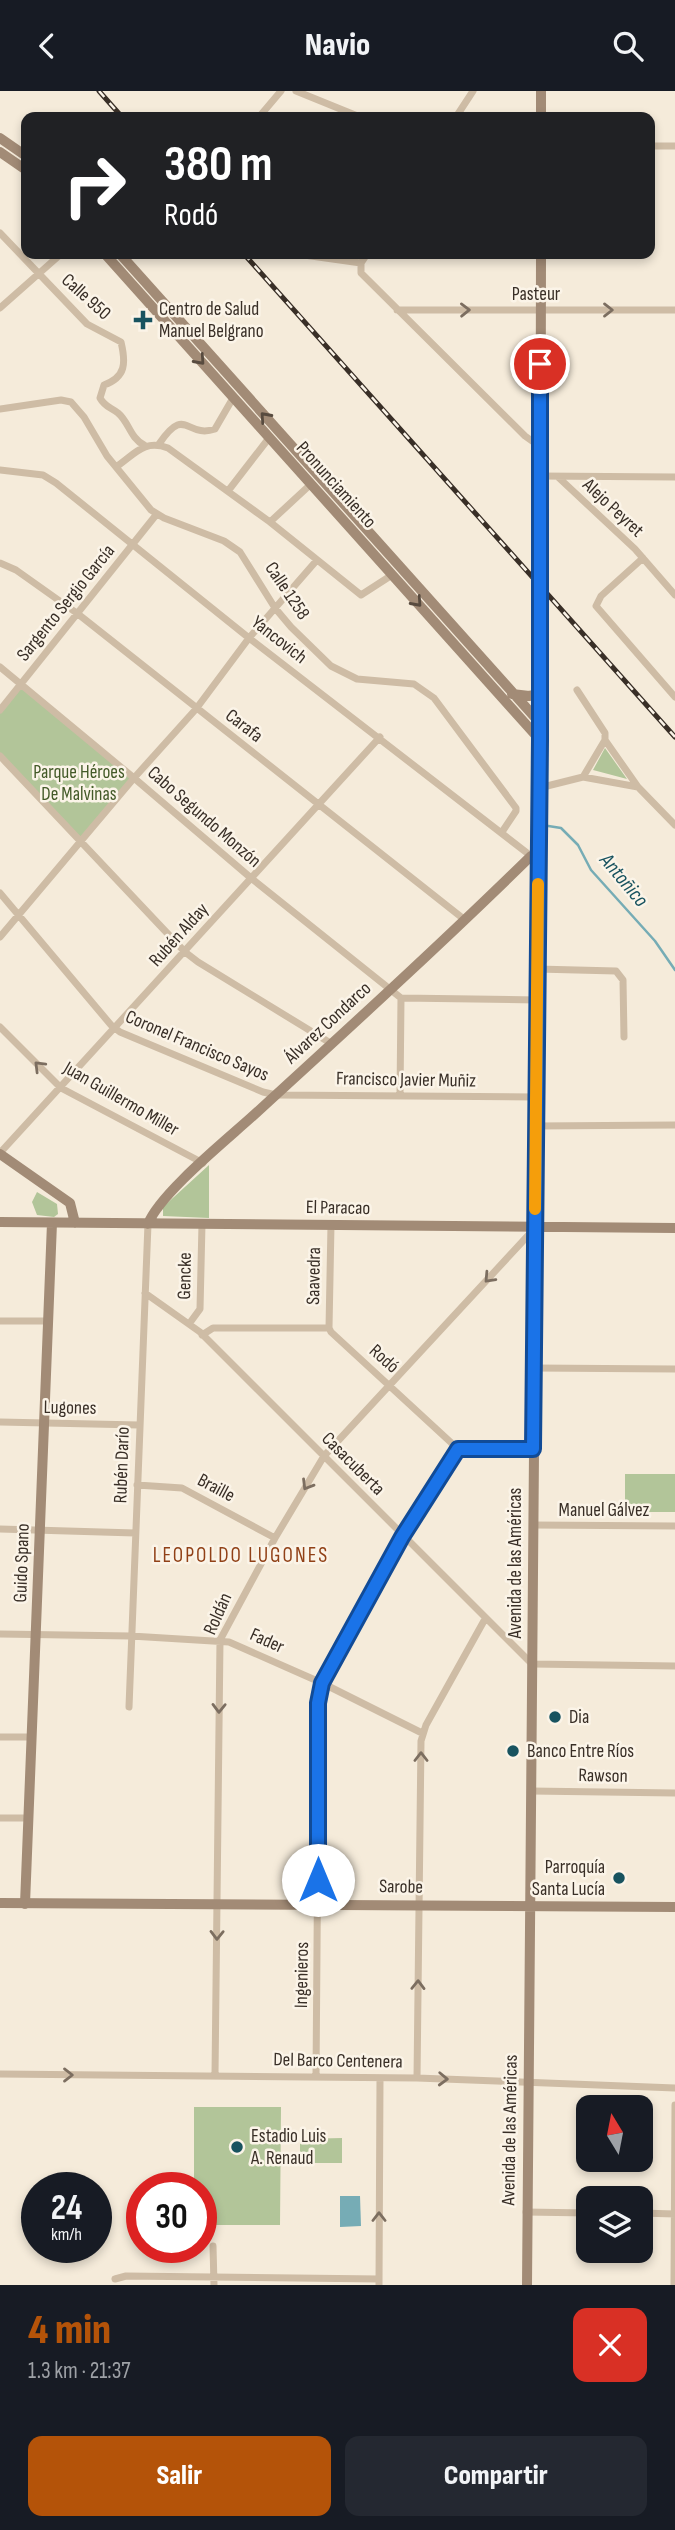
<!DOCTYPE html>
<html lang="es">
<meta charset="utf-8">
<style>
:root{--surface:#171b24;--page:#242831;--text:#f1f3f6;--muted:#9ea1a6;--accent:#b45309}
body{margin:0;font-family:"Sofia Sans Condensed",sans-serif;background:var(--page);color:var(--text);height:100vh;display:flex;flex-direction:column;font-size:26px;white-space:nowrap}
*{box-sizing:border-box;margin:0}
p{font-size:23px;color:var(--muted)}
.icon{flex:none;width:38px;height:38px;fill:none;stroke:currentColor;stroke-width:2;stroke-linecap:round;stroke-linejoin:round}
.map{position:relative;height:2194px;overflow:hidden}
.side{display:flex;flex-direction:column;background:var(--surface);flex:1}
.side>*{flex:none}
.top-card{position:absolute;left:21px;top:21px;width:634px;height:147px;border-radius:14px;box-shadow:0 4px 10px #0003;background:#202124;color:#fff;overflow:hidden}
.needle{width:46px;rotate:350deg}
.buttons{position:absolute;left:576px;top:2004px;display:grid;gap:14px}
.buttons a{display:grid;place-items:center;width:77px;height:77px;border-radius:14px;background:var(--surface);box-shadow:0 4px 10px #0003;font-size:35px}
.speed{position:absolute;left:21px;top:2081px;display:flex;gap:14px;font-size:35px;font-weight:700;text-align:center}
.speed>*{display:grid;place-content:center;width:91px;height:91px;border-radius:50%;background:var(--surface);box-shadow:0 4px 10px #0003;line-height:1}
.speed small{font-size:18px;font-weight:400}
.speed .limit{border:10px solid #d22;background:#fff;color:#111}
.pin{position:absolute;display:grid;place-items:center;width:60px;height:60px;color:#fff;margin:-30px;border:4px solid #fff;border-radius:50%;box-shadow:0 2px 7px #0007}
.me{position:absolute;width:77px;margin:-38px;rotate:0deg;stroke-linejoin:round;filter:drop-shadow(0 0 5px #0008)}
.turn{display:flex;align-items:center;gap:24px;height:147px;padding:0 28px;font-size:32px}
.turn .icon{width:91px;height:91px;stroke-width:2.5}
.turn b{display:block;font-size:49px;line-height:60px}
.round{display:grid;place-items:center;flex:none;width:74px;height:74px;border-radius:14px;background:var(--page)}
.overview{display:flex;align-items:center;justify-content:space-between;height:119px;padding:0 28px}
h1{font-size:42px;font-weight:800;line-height:52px;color:var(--accent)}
.button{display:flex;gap:14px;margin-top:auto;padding:14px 28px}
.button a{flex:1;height:80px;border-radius:14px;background:var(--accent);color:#fff;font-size:28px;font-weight:800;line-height:80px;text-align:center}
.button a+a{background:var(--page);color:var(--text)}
header{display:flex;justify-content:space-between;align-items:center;height:91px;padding:0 28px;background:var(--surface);font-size:32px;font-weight:800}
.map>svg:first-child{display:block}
</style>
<header><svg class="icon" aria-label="back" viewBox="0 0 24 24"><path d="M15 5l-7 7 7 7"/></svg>Navio<svg class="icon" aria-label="search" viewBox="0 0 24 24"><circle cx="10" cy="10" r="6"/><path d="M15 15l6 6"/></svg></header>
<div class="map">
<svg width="675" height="2194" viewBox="0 0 675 2194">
<rect width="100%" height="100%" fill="#f5ebda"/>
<path fill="#b2c599" d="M 21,592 L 134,687 L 80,750 L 0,665 L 0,619 Z
M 605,657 L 627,688 L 593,679 Z
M 209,1074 L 209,1127 L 163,1125 L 163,1116 Z
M 37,1101 L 57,1113 L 58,1123 L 54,1126 L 37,1124 L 32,1111 Z
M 625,1383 L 675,1383 L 675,1421 L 625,1421 Z
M 194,2016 L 281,2016 L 280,2134 L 201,2134 L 201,2096 L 194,2096 Z
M 342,2047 L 342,2072 L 300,2072 L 300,2048 Z"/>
<path fill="#76acb5" d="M 340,2105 L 360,2105 L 361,2135 L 340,2136 Z"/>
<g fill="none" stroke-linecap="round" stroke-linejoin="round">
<path stroke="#76acb5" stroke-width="2.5" d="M 542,734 L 561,737 L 578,754 L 591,779 L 655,850 L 675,879"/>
<path stroke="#cebca5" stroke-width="7" d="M 296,0 L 360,26
M 259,26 L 281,0
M 456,26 L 473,0
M 649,55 L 675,55
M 0,142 L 87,233 L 121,251 C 126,272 126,286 104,294 L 100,307 C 105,316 110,316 118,322 C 129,331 130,347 144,354
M 297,163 L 361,172
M 367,163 L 361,172 L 361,182 L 525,345 L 539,355
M 0,217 L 61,163
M 397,219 L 675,219
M 0,318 L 61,309 L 71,311 L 84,326 L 107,365 L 151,419 L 164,427 L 224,450 L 240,461 L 275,517 L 291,536 L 331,575 L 357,588 L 414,593 L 434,607 L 516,717 L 516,720 L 502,741
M 159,353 C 186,313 186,348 215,338 L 233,307
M 116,376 C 135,363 144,348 168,357 L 270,431 L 311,393
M 0,379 L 43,384 L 56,392 L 249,547 L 531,765
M 539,385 L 675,386
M 558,386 L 635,458 L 675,504
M 228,400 L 269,347
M 270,431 L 361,504 L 392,484
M 643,467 L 601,505 L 596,515 L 675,606
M 0,472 L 16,479 L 78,523 L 465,829
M 0,576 L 134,687 L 251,787 L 401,907 L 400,1005
M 577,599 L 605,642 L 605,649 L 638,696
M 0,619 L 156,424
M 0,665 L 185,861 L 198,871 L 332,953
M 583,686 L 605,649
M 539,697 L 583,686 L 638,696 L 675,734
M 0,802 L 111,934 L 120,941 L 263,1001 L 276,1004 L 536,1006
M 0,846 L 134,687 L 196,618 L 249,547 L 317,469
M 537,878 L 616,880 L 623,889 L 624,946
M 401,907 L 537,909
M 0,936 L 61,997 L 203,1072
M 536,1035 L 675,1034
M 0,1062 L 380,646
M 145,1202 L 200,1241 L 532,1573 L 675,1575
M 0,1230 L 48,1230
M 189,1233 L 200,1218 L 202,1133
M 329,1237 L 331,1241 L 458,1358 L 533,1358
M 329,1237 L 331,1134
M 202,1244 L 213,1237 L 329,1237
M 534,1277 L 675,1278
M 0,1331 L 139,1334
M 137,1394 L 182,1397 L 275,1447
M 533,1434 L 675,1435
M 0,1438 L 135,1442
M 0,1543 L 131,1545 L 229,1551 L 322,1592 L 422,1642
M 129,1616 L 148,1133
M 0,1646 L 31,1646
M 531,1700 L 675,1702
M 0,1727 L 28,1727
M 0,1983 L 417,1987 L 675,1997
M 215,1984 L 220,1549 L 275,1447 L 324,1365 L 535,1137
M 316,1986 L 319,1602 L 322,1592 L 402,1446 L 458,1358
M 417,1987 L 421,1650 L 426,1634 L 485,1528
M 526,2121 L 588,2122
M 640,2122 L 675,2123
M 213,2155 L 214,2194
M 115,2188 L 126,2185 L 379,2188
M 379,2194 L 380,1987
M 674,2194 L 675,2014"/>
<path stroke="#a28b76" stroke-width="10" d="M 541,26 L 541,0
M 0,47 L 26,65
M 0,61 L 26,79
M 105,163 L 540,649
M 120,163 L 540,632
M 512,603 L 529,605 L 539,603
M 0,1063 L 70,1112 L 75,1132
M 0,1131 L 675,1137
M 148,1133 C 160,1102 229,1047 255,1023 C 348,938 441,853 531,765 L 539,763
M 0,1812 L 675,1816
M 25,1813 L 52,1132
M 527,2194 L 540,649 L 541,163"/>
<g stroke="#392f27" stroke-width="5">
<path id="rail" d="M 99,0 L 122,26
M 244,163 L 675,646"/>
</g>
<use href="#rail" stroke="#fbf4e8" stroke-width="2.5" stroke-dasharray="8" stroke-linecap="butt"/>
</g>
<defs><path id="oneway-chevron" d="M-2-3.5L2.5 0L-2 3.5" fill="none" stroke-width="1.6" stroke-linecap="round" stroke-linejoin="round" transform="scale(1.75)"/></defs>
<g stroke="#7c6e60">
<use href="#oneway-chevron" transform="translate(465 219) rotate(-1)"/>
<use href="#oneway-chevron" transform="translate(608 219)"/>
<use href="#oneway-chevron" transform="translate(39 975) rotate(-135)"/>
<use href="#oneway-chevron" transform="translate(489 1187) rotate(133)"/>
<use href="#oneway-chevron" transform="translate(307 1394) rotate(121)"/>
<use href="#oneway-chevron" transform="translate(219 1617) rotate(91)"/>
<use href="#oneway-chevron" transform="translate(421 1666) rotate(-90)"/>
<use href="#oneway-chevron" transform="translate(217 1844) rotate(91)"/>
<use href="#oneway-chevron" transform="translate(418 1894) rotate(-89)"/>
<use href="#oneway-chevron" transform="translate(68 1984)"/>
<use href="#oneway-chevron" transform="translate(443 1988) rotate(2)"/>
<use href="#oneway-chevron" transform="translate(379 2126) rotate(-90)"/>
</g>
<g stroke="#584b3f">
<use href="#oneway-chevron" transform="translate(200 269) rotate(48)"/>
<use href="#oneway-chevron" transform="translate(265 326) rotate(-132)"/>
<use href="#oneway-chevron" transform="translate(417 511) rotate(48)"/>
</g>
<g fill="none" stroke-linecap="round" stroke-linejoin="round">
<g stroke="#114b97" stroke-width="18">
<path id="route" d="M 318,1789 L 318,1612 L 322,1592 L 402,1446 L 458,1358 L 533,1358 L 540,649 L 540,273"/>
</g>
<use href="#route" stroke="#1a73e8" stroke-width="12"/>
<path stroke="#f59e0b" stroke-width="12" d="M 535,1118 L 538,793"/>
</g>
<g fill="#18535f" stroke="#fbf4e8" stroke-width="2.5">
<path d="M139.5 218.5h7v7h7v7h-7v7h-7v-7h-7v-7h7z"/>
<circle cx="555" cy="1626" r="7"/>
<circle cx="513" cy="1660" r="7"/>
<circle cx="619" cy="1787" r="7"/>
<circle cx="237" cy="2056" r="7"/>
</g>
<g text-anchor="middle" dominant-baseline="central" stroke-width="5" stroke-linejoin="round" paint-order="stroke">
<g font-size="19" fill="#392f27" stroke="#fbf4e8">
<text x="536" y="203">Pasteur</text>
<text transform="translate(86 206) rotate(42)">Calle 950</text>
<text transform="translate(336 394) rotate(48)">Pronunciamiento</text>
<text transform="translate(613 417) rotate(43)">Alejo Peyret</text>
<text transform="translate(287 500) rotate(56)">Calle 1258</text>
<text transform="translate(66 512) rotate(-51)">Sargento Sergio García</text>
<text transform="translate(279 549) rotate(38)">Yancovich</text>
<text transform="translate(244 635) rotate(38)">Carafa</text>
<text transform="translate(204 726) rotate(41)">Cabo Segundo Monzón</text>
<text transform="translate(179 844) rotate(-48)">Rubén Alday</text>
<text transform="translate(328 932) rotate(-43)">Álvarez Condarco</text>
<text transform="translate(197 955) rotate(23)">Coronel Francisco Sayos</text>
<text transform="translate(406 989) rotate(1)">Francisco Javier Muñiz</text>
<text transform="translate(121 1008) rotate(30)">Juan Guillermo Miller</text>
<text transform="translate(338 1117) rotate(1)">El Paracao</text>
<text transform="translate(185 1185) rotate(-89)">Gencke</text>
<text transform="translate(314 1185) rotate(-89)">Saavedra</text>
<text transform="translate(384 1268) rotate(42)">Rodó</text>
<text transform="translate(70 1317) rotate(1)">Lugones</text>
<text transform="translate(353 1373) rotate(45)">Casacuberta</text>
<text transform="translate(122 1374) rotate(-88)">Rubén Darío</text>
<text transform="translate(216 1397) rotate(28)">Braille</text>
<text x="604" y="1419">Manuel Gálvez</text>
<text transform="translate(22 1472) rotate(-88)">Guido Spano</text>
<text transform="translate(515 1472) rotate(-90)">Avenida de las Américas</text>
<text transform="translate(218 1523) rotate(-66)">Roldán</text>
<text transform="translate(267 1550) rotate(24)">Fader</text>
<text transform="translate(603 1685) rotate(1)">Rawson</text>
<text transform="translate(401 1796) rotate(1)">Sarobe</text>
<text transform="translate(302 1884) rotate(-89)">Ingenieros</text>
<text transform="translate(338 1970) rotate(1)">Del Barco Centenera</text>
<text transform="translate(510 2039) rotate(-89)">Avenida de las Américas</text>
</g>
<g font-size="19" fill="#392f27" stroke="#fbf4e8" text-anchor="start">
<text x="159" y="218">Centro de Salud<tspan x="159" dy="22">Manuel Belgrano</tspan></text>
<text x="569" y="1626">Dia</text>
<text x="527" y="1660">Banco Entre Ríos</text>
<text x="605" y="1776" text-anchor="end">Parroquía<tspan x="605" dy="22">Santa Lucía</tspan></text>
<text x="251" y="2045">Estadio Luis<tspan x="251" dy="22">A. Renaud</tspan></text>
</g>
<g font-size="19" fill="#435a28" stroke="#fbf4e8">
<text x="79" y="681">Parque Héroes<tspan x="79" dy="22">De Malvinas</tspan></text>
</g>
<g font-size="21" font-style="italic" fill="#18535f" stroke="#fbf4e8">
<text transform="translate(624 789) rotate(50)">Antoñico</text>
</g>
<g font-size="21" letter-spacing="2" fill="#914117" stroke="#fbf4e8">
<text x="241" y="1464">LEOPOLDO LUGONES</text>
</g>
</g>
</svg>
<div class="buttons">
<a><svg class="needle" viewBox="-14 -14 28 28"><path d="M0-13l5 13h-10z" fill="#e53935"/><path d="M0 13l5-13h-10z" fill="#9ea1a6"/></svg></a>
<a><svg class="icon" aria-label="layers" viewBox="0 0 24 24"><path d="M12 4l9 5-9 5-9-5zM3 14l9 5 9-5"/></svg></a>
</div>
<div class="speed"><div>24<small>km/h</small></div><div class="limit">30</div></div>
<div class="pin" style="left:540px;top:273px;background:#d93025"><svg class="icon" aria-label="arrive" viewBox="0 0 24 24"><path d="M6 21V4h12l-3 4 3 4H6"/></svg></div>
<svg class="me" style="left:318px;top:1789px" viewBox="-20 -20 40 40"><circle r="19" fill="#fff"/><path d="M0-13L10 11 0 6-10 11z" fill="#1a73e8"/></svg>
<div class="top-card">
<div class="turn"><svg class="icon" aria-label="right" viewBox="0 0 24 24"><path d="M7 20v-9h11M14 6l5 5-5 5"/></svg><div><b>380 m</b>Rodó</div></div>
</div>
</div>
<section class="side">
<div class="overview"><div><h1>4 min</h1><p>1.3 km · 21:37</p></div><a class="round" style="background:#d93025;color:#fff"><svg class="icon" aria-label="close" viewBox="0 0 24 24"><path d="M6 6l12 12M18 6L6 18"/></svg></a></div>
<div class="button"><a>Salir</a><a>Compartir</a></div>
</section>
